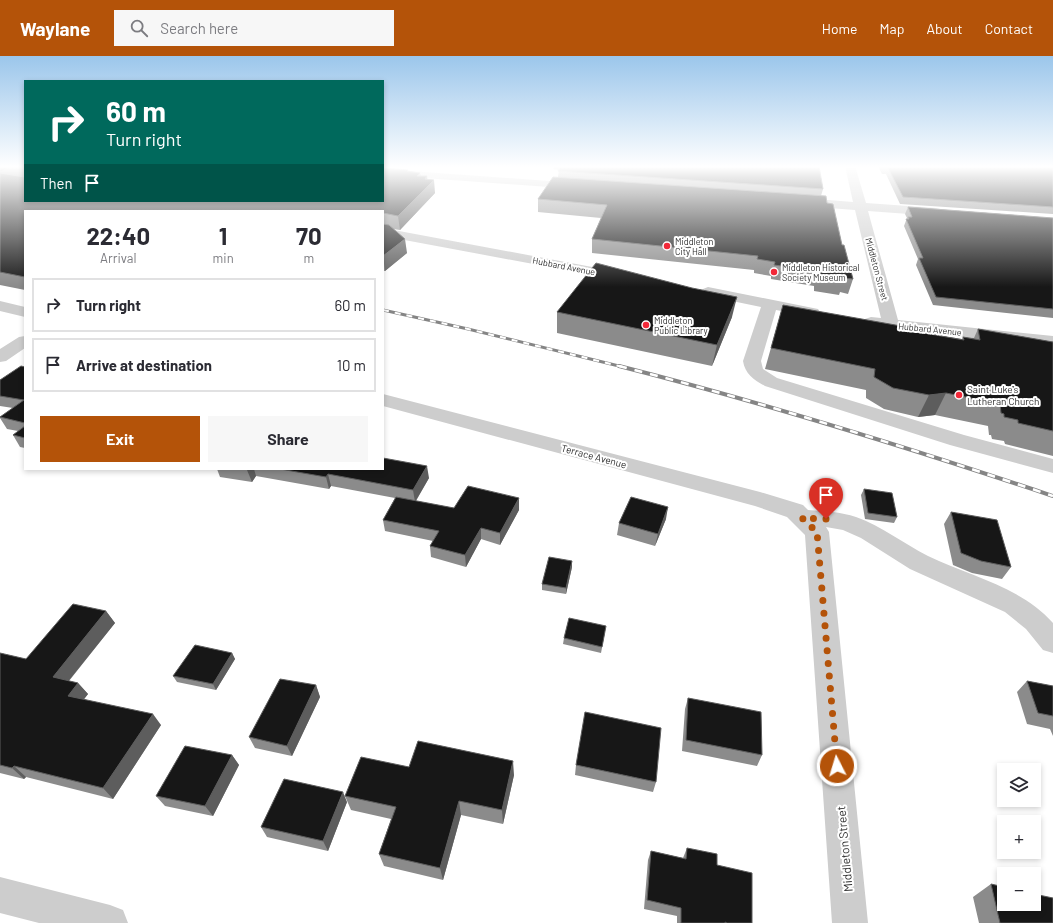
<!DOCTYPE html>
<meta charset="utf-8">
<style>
:root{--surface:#fff;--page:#f7f7f7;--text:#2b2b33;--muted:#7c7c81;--line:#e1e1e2;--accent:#b45309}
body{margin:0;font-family:Barlow,sans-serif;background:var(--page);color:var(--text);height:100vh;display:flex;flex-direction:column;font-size:15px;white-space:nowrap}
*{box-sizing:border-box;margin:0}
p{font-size:13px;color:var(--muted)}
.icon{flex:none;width:22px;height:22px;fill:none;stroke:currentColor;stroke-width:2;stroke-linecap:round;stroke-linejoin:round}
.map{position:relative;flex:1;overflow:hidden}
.side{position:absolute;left:24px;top:154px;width:360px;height:260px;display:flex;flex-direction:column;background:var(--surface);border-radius:0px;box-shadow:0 2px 6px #0003}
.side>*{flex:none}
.top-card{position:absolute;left:24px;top:24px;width:360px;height:122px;border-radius:0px;box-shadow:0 2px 6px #0003;background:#00695c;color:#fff;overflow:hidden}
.tools{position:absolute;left:997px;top:707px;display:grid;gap:8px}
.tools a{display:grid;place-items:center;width:44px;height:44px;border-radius:0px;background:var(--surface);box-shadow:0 2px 6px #0003;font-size:20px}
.pin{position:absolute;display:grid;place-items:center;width:34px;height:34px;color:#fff;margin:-41px -17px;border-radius:50% 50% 50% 0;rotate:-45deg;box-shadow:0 0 4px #0007}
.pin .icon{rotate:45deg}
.me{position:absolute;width:44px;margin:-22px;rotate:355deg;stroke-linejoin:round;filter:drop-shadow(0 0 3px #0008)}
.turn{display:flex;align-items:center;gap:14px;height:84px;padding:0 16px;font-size:18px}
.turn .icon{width:52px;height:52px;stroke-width:2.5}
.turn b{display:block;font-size:28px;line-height:34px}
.then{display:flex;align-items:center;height:38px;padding:0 16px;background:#0003;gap:8px;font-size:15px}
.eta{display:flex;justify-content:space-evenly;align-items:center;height:68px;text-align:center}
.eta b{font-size:24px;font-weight:700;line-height:28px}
.cta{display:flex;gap:8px;margin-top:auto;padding:8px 16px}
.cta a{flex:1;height:46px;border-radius:0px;background:var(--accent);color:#fff;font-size:16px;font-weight:700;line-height:46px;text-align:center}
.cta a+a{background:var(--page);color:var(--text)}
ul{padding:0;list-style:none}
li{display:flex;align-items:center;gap:12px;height:54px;margin:0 8px 6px;padding:0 8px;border:2px solid var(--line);border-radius:0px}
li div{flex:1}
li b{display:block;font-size:15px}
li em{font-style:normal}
header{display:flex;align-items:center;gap:24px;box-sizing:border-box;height:56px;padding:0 20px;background:var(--accent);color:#fff}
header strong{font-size:19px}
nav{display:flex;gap:22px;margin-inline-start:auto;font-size:14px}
.search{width:280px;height:36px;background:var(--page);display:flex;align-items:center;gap:10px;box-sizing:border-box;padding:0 14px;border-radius:0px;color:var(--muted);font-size:15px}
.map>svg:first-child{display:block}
</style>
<header>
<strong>Waylane</strong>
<div class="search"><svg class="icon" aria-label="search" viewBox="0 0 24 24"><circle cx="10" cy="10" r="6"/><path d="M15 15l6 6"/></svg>Search here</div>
<nav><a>Home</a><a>Map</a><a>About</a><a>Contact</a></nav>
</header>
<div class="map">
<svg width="1053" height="867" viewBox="0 0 1053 867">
<rect width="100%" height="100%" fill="#fff"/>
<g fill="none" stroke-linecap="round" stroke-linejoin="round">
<path fill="#cdcdcd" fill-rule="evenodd" d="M 845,110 L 855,110 L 866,147 L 936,152 L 940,153 L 942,156 L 940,159 L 936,160 L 868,155 L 898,264 L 1053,280 L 1053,290 L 891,274 L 865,269 L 863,266 L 865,263 L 871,261 L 881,262 L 855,154 L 803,150 L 799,149 L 797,146 L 799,143 L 803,142 L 853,146 Z
M 383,113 L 577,127 L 581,128 L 583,130 L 581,132 L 577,133 L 383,119 Z
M 383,172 L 619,216 L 624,217 L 626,220 L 624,223 L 619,224 L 383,180 Z
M 708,231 L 818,253 L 820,256 L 818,259 L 812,261 L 776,254 L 761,305 L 763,313 L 777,322 L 964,379 L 1053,403 L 1053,417 L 950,389 L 765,330 C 754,324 745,318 743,305 L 761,251 L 703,239 L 700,236 L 703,233 Z
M 0,245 L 25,251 L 25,261 L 0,255 Z
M 25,280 L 25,292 L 6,305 L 0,306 L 0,293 L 19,281 Z
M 383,338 L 760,436 L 803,449 L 808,454 C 824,455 841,456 856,461 C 882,470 904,488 928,500 C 970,520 1021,531 1053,567 L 1053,597 L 1043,594 L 1026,573 L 1005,556 L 910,513 L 861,482 L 843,474 L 826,471 L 829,476 L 868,867 L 832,867 L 805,479 L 787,461 L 755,450 L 383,350 Z
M 0,821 L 110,849 L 123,854 L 128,867 L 39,867 L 0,857 Z"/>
<g stroke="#858585" stroke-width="3">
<path id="rail-far1" d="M 383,254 L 468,273 L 623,311"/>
</g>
<g stroke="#858585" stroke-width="4">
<path id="rail" d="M 619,310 C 765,347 910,392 1053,440"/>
</g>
<use href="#rail-far1" stroke="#fff" stroke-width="2" stroke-dasharray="6" stroke-linecap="butt"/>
<use href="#rail" stroke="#fff" stroke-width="2.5" stroke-dasharray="8" stroke-linecap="butt"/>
</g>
<path fill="#8b8b8b" d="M 0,110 L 25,110 L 25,120 L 24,120 L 25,145 L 383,145 L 408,115 L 420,117 L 421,120 L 427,120 L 427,123 L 435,137 L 400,174 L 393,173 L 407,197 L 385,215 L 383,215 L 383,155 L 25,155 L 25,234 L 0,229 Z
M 554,110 L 819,110 L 823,133 L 821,140 L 827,147 L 842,189 L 853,223 L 848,238 L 840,236 L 839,239 L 814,235 L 814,230 L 771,223 L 771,220 L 754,217 L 754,214 L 592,197 L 592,183 L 601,162 L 538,156 L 538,143 L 558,121 L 559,114 L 553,113 Z
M 878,110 L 1053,110 L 1053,158 L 900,148 L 886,118 L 882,118 Z
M 908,151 L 1053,162 L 1053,262 L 933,249 L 916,209 L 918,203 L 904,170 L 907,162 L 905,158 Z
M 783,249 L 901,273 L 962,283 L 963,281 L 974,282 L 978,273 L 1053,286 L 1053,400 L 1005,388 L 1004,385 L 992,383 L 991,379 L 989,379 L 988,370 L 935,359 L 918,361 L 884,353 L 866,342 L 866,334 L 765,313 Z
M 557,256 L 732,261 L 712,310 L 557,277 Z
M 25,311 L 25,392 L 20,391 L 13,379 L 18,375 L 7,373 L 0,362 L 0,361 L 13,352 L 0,350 L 0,324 Z
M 217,413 L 383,413 L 429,422 L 416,445 L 454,452 L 519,454 L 500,489 L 481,483 L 466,511 L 431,501 L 430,490 L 433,485 L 385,475 L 383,464 L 395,442 L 331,430 L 329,433 L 256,420 L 252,426 L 220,421 Z
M 864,433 L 897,461 L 894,467 L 865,463 L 861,439 Z
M 951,456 L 1011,511 L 1002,523 L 972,517 L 953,509 L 944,468 Z
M 666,463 L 655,490 L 617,479 L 619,467 Z
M 572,511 L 566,538 L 542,534 L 542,528 Z
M 106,555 L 115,567 L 69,625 L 78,627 L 88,638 L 84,643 L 161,669 L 113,743 L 26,721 L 24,723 L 0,717 L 0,597 L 26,603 Z
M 605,576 L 601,597 L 563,588 L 564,582 Z
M 232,597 L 235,603 L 216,634 L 177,626 L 173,620 Z
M 1027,625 L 1053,630 L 1053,680 L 1050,673 L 1027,668 L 1017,636 Z
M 316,629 L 320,641 L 292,700 L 255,692 L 249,681 Z
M 688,642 L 762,699 L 757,710 L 682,695 L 685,653 Z
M 232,699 L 239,709 L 213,760 L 165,750 L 156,740 Z
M 576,709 L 656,726 L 653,736 L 575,719 Z
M 409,711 L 514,719 L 503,768 L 461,759 L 443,824 L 384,810 L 379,798 L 391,763 L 351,754 L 345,740 Z
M 347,746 L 328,795 L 267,781 L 261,771 Z
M 687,792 L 717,809 L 752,867 L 677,867 L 677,860 L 644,853 L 648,804 L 651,795 L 683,802 Z
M 991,828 L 1053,867 L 979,867 L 973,841 Z"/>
<path fill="#5d5d5d" d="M 13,110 L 25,110 L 25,120 L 5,130 L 0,120 L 0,116 Z
M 427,120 L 428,130 L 434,124 L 435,137 L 400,174 L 398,160 L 425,123 Z
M 405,183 L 407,197 L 385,215 L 383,200 Z
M 737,241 L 732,261 L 712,310 L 717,289 Z
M 946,337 L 935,359 L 918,361 L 929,339 Z
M 427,410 L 429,422 L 415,446 L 413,434 Z
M 248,413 L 254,413 L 256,420 L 252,426 L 247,414 Z
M 328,418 L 331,430 L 329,433 L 326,421 Z
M 519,442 L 519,454 L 500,489 L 500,477 Z
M 668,451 L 666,463 L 655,490 L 658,478 Z
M 481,472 L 481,483 L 466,511 L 465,499 Z
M 572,505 L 572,511 L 566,538 L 566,532 Z
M 106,555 L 115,567 L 62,633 L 53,621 Z
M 232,597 L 235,603 L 216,634 L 213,628 Z
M 78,627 L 88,638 L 78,651 L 68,640 Z
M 316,629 L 320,641 L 292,700 L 287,690 Z
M 153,658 L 161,669 L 113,743 L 103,732 Z
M 232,699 L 239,709 L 213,760 L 205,750 Z
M 513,705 L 514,719 L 503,768 L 502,754 Z
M 14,710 L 26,721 L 24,723 L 12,712 Z
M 343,736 L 347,746 L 328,795 L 323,785 Z
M 459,745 L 461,759 L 443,824 L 440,812 Z"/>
<path fill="#171717" stroke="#5d5d5d" d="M 0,110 L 13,110 L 0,116 Z
M 561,110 L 819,110 L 823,133 L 558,115 Z
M 883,110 L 1053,110 L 1053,151 L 903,141 L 888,112 L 884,112 Z
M 383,112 L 408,114 L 407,115 L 420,117 L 417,120 L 427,120 L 425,123 L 434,124 L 398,160 L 383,157 L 383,155 L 25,155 L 25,221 L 0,216 L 0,117 L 25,121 L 25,145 L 383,145 Z
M 553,121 L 826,140 L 827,147 L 833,148 L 842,189 L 844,189 L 853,223 L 844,222 L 844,224 L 818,221 L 818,215 L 774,209 L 775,206 L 757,203 L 758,200 L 592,183 L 607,149 L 538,143 Z
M 908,151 L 1053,162 L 1053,253 L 936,241 L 919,202 L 923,202 L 906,163 L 909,163 L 908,161 L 912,161 Z
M 383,168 L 389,169 L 405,183 L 383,200 Z
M 596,207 L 692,232 L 737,241 L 717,289 L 557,256 Z
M 783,249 L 901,270 L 901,273 L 964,284 L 963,281 L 980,284 L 978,273 L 1053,286 L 1053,375 L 1018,367 L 1018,364 L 1004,361 L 1004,358 L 1001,357 L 1000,348 L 946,337 L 929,339 L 893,332 L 874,321 L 875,313 L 771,292 Z
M 21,310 L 25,311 L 25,367 L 0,361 L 24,344 L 0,340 L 0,324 Z
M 25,370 L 25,382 L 13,379 Z
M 383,402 L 427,410 L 413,434 L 328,418 L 326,421 L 280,413 L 383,413 Z
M 468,430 L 519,442 L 500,477 L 481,472 L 465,499 L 430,490 L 439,475 L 383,464 L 396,441 L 454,452 Z
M 864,433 L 892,437 L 897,461 L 868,457 Z
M 631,441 L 668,451 L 658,478 L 619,467 Z
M 951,456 L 997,464 L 1011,511 L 981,505 L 961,497 Z
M 549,501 L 572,505 L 566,532 L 542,528 Z
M 73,548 L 106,555 L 53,621 L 78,627 L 68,640 L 153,658 L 103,732 L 14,710 L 12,712 L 0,709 L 0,597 L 26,603 Z
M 569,562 L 606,570 L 602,591 L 564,582 Z
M 195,589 L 232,597 L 213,628 L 173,620 Z
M 280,623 L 316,629 L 287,690 L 249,681 Z
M 1027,625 L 1053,630 L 1053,660 L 1038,657 Z
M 688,642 L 761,656 L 762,699 L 686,684 Z
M 585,656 L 661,672 L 656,726 L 576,709 Z
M 418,685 L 513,705 L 502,754 L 459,745 L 440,812 L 379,798 L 396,751 L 345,740 L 361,701 L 409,711 Z
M 185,690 L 232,699 L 205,750 L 156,740 Z
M 284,723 L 343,736 L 323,785 L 261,771 Z
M 687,792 L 717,798 L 717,809 L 752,817 L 752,867 L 727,867 L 725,866 L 725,867 L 681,867 L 681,852 L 647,844 L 651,795 L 686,803 Z
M 991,828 L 1004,831 L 1004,848 L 1034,848 L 1034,838 L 1053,842 L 1053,867 L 1000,867 Z"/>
<linearGradient id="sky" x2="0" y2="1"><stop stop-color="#9bc6eb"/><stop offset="0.48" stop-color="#fff"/><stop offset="1" stop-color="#fff" stop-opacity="0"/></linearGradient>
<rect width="1053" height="231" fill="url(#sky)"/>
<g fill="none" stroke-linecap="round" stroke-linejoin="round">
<path stroke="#b45309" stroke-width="7" stroke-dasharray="0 12.6" d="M 826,463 L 802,462 L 817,476 L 837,710"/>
</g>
<g fill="#f22838" stroke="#fff" stroke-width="1.5">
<circle cx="667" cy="190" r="4"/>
<circle cx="774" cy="216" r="4"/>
<circle cx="646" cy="269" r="4"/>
<circle cx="959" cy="339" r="4"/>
</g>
<g text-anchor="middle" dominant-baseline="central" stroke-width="4" stroke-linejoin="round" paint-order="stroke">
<g font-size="9" fill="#303030" stroke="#fff" text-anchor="start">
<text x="675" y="185">Middleton<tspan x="675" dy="10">City Hall</tspan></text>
<text x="782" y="211">Middleton Historical<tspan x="782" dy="10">Society Museum</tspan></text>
<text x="654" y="264">Middleton<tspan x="654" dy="10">Public Library</tspan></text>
</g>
<g font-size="9" fill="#303030" stroke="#fff">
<text transform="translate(564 210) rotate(11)">Hubbard Avenue</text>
<text transform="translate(877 213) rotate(75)">Middleton Street</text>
<text transform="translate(930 273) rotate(6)">Hubbard Avenue</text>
</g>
<g font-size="10" fill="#303030" stroke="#fff" text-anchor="start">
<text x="967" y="333">Saint Luke's<tspan x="967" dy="12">Lutheran Church</tspan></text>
</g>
<g font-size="10" fill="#303030" stroke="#fff">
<text transform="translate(594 400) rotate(15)">Terrace Avenue</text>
</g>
<g font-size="12" fill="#303030" stroke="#fff">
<text transform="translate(844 793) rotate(-95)">Middleton Street</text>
</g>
</g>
</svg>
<div class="tools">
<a><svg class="icon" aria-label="layers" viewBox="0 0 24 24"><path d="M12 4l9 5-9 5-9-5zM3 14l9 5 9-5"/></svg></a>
<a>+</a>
<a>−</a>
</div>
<div class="pin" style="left:826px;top:463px;background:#d93025"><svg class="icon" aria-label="arrive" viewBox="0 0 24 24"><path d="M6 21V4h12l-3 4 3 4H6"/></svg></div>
<svg class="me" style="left:837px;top:710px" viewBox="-20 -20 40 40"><circle r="17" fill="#b45309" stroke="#fff" stroke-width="3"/><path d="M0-11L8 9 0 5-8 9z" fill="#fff"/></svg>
<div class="top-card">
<div class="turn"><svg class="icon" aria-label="right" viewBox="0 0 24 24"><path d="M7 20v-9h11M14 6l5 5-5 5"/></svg><div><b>60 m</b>Turn right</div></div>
<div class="then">Then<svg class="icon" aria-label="arrive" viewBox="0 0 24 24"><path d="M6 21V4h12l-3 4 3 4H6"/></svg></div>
</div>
<section class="side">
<div class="eta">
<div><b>22:40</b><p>Arrival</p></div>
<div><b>1</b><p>min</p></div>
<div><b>70</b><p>m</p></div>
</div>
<ul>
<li><svg class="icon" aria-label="right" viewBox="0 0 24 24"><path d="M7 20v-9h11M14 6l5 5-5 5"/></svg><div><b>Turn right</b></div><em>60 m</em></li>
<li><svg class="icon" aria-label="arrive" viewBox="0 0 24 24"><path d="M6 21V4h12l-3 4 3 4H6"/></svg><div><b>Arrive at destination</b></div><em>10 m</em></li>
</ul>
<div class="cta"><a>Exit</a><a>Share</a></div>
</section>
</div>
